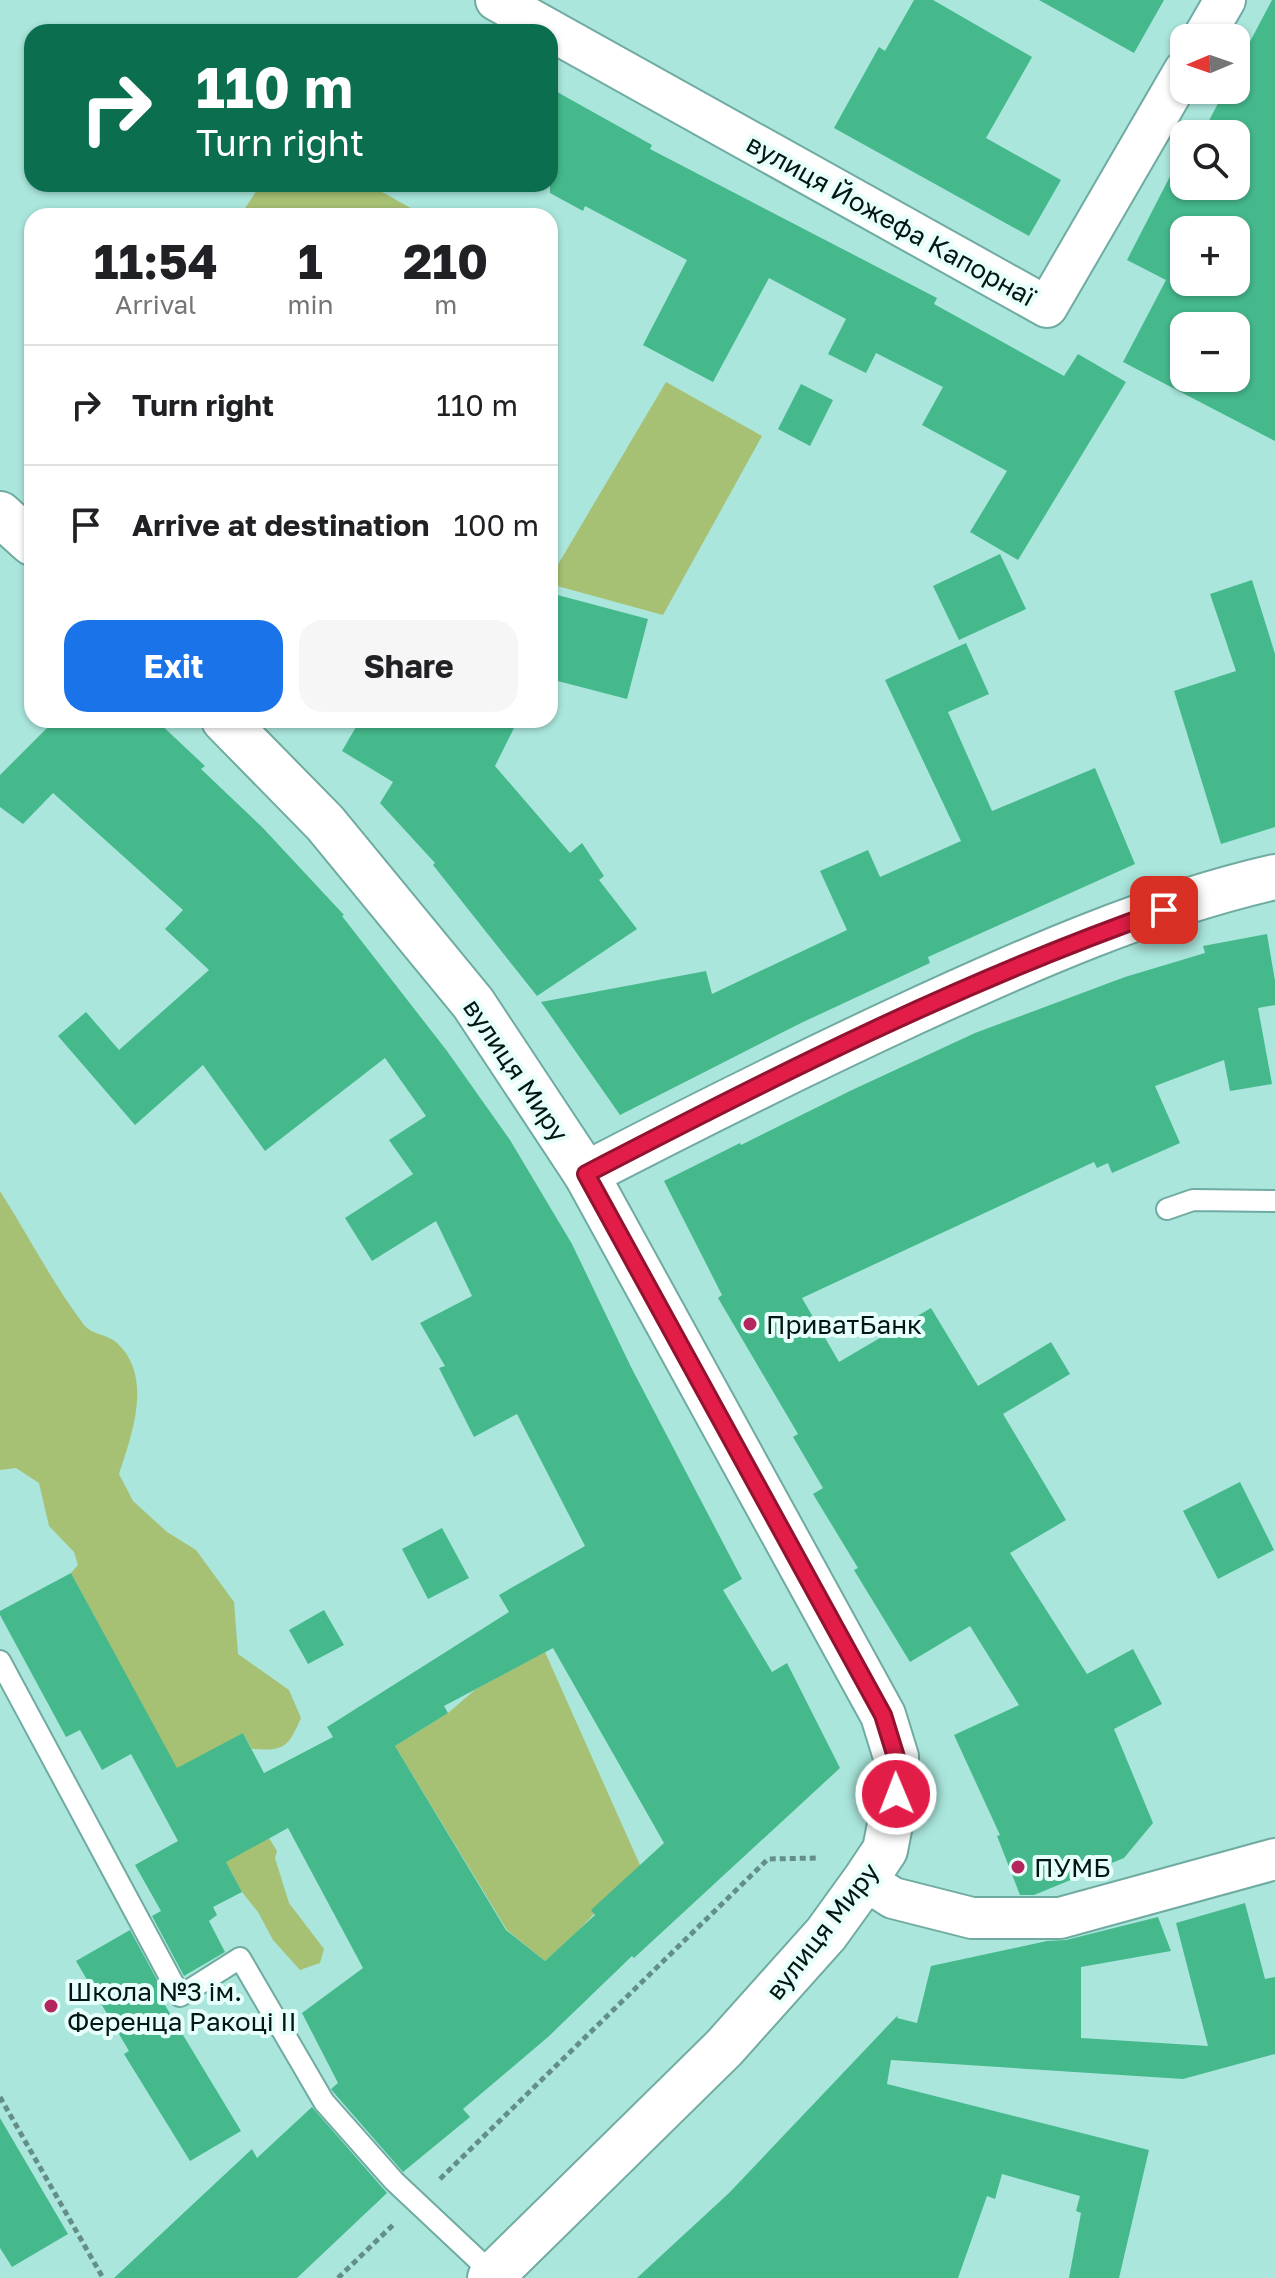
<!DOCTYPE html>
<meta charset="utf-8">
<style>
:root{--surface:#fff;--page:#f6f6f6;--text:#202124;--muted:#757577;--line:#e0e0e0;--accent:#1a73e8}
body{margin:0;font-family:"Golos Text",sans-serif;background:var(--page);color:var(--text);height:100vh;display:flex;flex-direction:column;font-size:30px;white-space:nowrap}
*{box-sizing:border-box;margin:0}
p{font-size:26px;color:var(--muted)}
.icon{flex:none;width:44px;height:44px;fill:none;stroke:currentColor;stroke-width:2;stroke-linecap:round;stroke-linejoin:round}
.map{position:relative;flex:1;overflow:hidden}
.side{position:absolute;left:24px;top:208px;width:534px;height:520px;display:flex;flex-direction:column;background:var(--surface);border-radius:24px;box-shadow:0 2px 6px #0004}
.side>*{flex:none}
.hud{position:absolute;left:24px;top:24px;width:534px;height:168px;border-radius:24px;box-shadow:0 2px 6px #0004;background:#0b6e4f;color:#fff;overflow:hidden}
.needle{width:52px;rotate:268deg}
.tools{position:absolute;left:1170px;top:24px;display:grid;gap:16px}
.tools a{display:grid;place-items:center;width:80px;height:80px;border-radius:16px;background:var(--surface);box-shadow:0 2px 6px #0004;font-size:40px}
.pin{position:absolute;display:grid;place-items:center;width:68px;height:68px;color:#fff;margin:-34px;border-radius:16px;box-shadow:0 4px 12px #0006}
.me{position:absolute;width:88px;margin:-44px;rotate:359deg;stroke-linejoin:round;filter:drop-shadow(0 0 6px #0008)}
.turn{display:flex;align-items:center;gap:28px;height:168px;padding:0 40px;font-size:36px}
.turn .icon{width:104px;height:104px;stroke-width:2.5}
.turn b{display:block;font-size:56px;line-height:68px}
.eta{display:flex;justify-content:space-evenly;align-items:center;height:136px;text-align:center}
.eta b{font-size:48px;font-weight:700;line-height:56px}
.cta{display:flex;gap:16px;margin-top:auto;padding:16px 40px}
.cta a{flex:1;height:92px;border-radius:24px;background:var(--accent);color:#fff;font-size:32px;font-weight:700;line-height:92px;text-align:center}
.cta a+a{background:var(--page);color:var(--text)}
ul{padding:0;list-style:none}
li{display:flex;align-items:center;gap:24px;height:120px;padding:0 40px;border-top:2px solid var(--line)}
li div{flex:1}
li b{display:block;font-size:30px}
li em{font-style:normal}
.map>svg:first-child{display:block}
</style>
<div class="map">
<svg width="1275" height="2278" viewBox="0 0 1275 2278">
<rect width="100%" height="100%" fill="#aae6dc"/>
<path fill="#a6c074" d="M 261,184 L 368,184 L 423,215 L 240,216 Z
M 666,382 L 762,436 L 663,615 L 550,584 L 550,578 Z
M 0,1191 C 28,1235 53,1284 84,1325 C 92,1335 107,1334 116,1342 C 154,1376 132,1434 119,1474 L 133,1501 L 167,1532 L 196,1550 L 234,1602 L 238,1654 L 289,1690 L 301,1718 C 288,1748 284,1751 252,1749 L 243,1733 L 209,1752 L 258,1844 L 269,1838 L 277,1851 L 275,1858 L 289,1903 L 324,1949 L 320,1963 L 300,1970 L 273,1940 L 258,1912 L 242,1892 L 71,1573 L 78,1565 L 74,1552 L 49,1526 L 39,1483 L 16,1468 L 0,1470 Z
M 545,1652 L 640,1865 L 577,1932 L 545,1961 L 507,1930 L 395,1746 L 448,1713 L 476,1689 Z"/>
<path fill="#45b98c" fill-rule="evenodd" d="M 914,0 L 933,0 L 1032,57 L 986,138 L 1061,180 L 1029,236 L 834,128 L 879,47 L 885,51 Z
M 1039,0 L 1164,0 L 1134,53 Z
M 1272,0 L 1275,0 L 1275,441 L 1123,362 L 1166,280 L 1127,260 L 1180,157 L 1184,159 L 1184,186 L 1236,186 L 1236,134 L 1202,134 L 1225,90 L 1236,90 L 1236,68 ZM 1184,230 L 1236,230 L 1236,282 L 1184,282 ZM 1184,326 L 1236,326 L 1236,378 L 1184,378 Z
M 550,88 L 652,145 L 650,149 L 937,298 L 934,304 L 1064,376 L 1078,354 L 1126,382 L 1018,560 L 970,532 L 1007,471 L 922,425 L 943,387 L 876,353 L 866,373 L 828,354 L 846,319 L 769,278 L 713,382 L 643,345 L 687,260 L 585,206 L 583,211 L 550,193 Z
M 801,384 L 833,400 L 810,446 L 778,429 Z
M 1000,554 L 1026,609 L 959,640 L 933,586 Z
M 1252,580 L 1275,654 L 1275,827 L 1221,844 L 1174,691 L 1236,671 L 1210,594 Z
M 550,593 L 648,619 L 627,699 L 550,679 Z
M 966,643 L 989,694 L 948,712 L 992,811 L 1095,768 L 1135,864 L 928,957 L 930,963 L 801,1023 L 620,1115 L 541,1002 L 706,971 L 712,994 L 847,930 L 820,871 L 868,850 L 880,877 L 961,841 L 885,680 Z
M 55,720 L 156,720 L 205,766 L 201,769 L 262,827 L 344,915 L 342,916 L 447,1051 L 510,1140 L 572,1244 L 631,1367 L 742,1579 L 723,1590 L 772,1672 L 787,1663 L 840,1768 L 634,1958 L 632,1956 L 548,2037 L 463,2109 L 470,2117 L 403,2172 L 335,2094 L 331,2089 L 338,2083 L 302,2013 L 363,1968 L 288,1828 L 226,1862 L 242,1892 L 213,1907 L 217,1915 L 209,1921 L 225,1952 L 184,1976 L 152,1916 L 161,1911 L 135,1865 L 178,1841 L 131,1754 L 102,1770 L 80,1730 L 66,1737 L 0,1615 L 0,1611 L 71,1573 L 177,1768 L 243,1733 L 264,1773 L 333,1737 L 327,1727 L 509,1612 L 499,1595 L 585,1546 L 517,1414 L 474,1437 L 439,1368 L 445,1366 L 420,1323 L 472,1296 L 436,1221 L 372,1261 L 345,1218 L 413,1174 L 389,1140 L 426,1116 L 385,1058 L 265,1151 L 203,1065 L 135,1125 L 58,1036 L 86,1012 L 119,1050 L 209,970 L 165,929 L 183,910 L 53,793 L 23,824 L 0,807 L 0,775 ZM 553,1648 L 664,1843 L 591,1910 L 595,1915 L 545,1961 L 506,1930 L 395,1746 L 448,1713 L 444,1706 Z
M 360,720 L 518,720 L 495,766 L 570,853 L 582,843 L 604,876 L 599,880 L 637,929 L 537,996 L 433,865 L 435,863 L 380,803 L 393,782 L 342,751 Z
M 1267,934 L 1275,981 L 1275,1005 L 1258,1008 L 1272,1084 L 1230,1091 L 1224,1060 L 1155,1086 L 1180,1143 L 1112,1173 L 1108,1163 L 1097,1168 L 1094,1162 L 802,1298 L 839,1362 L 931,1308 L 978,1386 L 1051,1342 L 1070,1374 L 1003,1414 L 1066,1520 L 1010,1553 L 1087,1674 L 1133,1649 L 1162,1704 L 1114,1729 L 1153,1823 L 1124,1858 L 1034,1895 L 1020,1895 L 997,1836 L 1000,1835 L 954,1735 L 1019,1705 L 970,1626 L 910,1662 L 854,1570 L 858,1568 L 813,1494 L 823,1488 L 793,1437 L 798,1434 L 718,1298 L 722,1295 L 664,1181 L 740,1143 L 741,1145 L 852,1090 L 975,1033 L 1125,977 L 1205,953 L 1203,946 Z
M 1240,1482 L 1274,1550 L 1218,1579 L 1183,1511 Z
M 442,1528 L 469,1578 L 428,1599 L 402,1549 Z
M 324,1610 L 344,1645 L 308,1664 L 289,1630 Z
M 1245,1903 L 1265,1979 L 1275,1977 L 1275,2054 L 1183,2079 L 891,2060 L 887,2084 L 1149,2150 L 1119,2278 L 1069,2278 L 1081,2213 L 1076,2211 L 1080,2196 L 1002,2174 L 995,2199 L 987,2196 L 958,2278 L 637,2278 L 729,2193 L 898,2015 L 897,2018 L 917,2023 L 931,1966 L 1047,1941 L 1066,1940 L 1158,1917 L 1171,1951 L 1081,1967 L 1081,2038 L 1208,2046 L 1176,1923 Z
M 130,1930 L 162,1989 L 157,1992 L 241,2131 L 190,2161 L 124,2054 L 129,2051 L 76,1961 Z
M 312,2107 L 387,2193 L 297,2278 L 114,2278 L 252,2149 L 257,2158 Z
M 0,2118 L 68,2234 L 12,2267 L 0,2248 Z"/>
<g fill="none" stroke-linecap="round" stroke-linejoin="round">
<g stroke="#70aba2" stroke-width="24">
<path id="service" d="M 1167,1209 L 1193,1200 L 1275,1201
M 0,1661 L 180,1996 L 240,1958 L 324,2102 L 394,2181 L 494,2275"/>
</g>
<g stroke="#70aba2" stroke-width="44">
<path id="minor" d="M 496,0 L 1047,307 L 1184,71
M 1203,38 L 1225,0
M 865,1880 L 893,1898 L 972,1918 L 1060,1918 L 1275,1859"/>
</g>
<g stroke="#70aba2" stroke-width="48">
<path id="tertiary" d="M 490,2278 L 724,2048 L 826,1934 L 865,1880 L 885,1850 L 896,1794 L 896,1757 L 883,1715 L 586,1174"/>
</g>
<g stroke="#70aba2" stroke-width="48">
<path id="secondary" d="M 0,514 L 32,543
M 224,720 L 325,823 L 473,1003 L 586,1174 C 694,1118 802,1064 912,1013 C 1029,959 1149,906 1275,877"/>
</g>
<path stroke="#638f88" stroke-width="5" stroke-dasharray="6 4" stroke-linecap="butt" d="M 0,2097 L 103,2278
M 440,2179 L 768,1859 L 816,1858
M 338,2278 L 395,2223"/>
<use href="#service" stroke="#fff" stroke-width="20"/>
<use href="#minor" stroke="#fff" stroke-width="40"/>
<use href="#tertiary" stroke="#fff" stroke-width="44"/>
<use href="#secondary" stroke="#fff" stroke-width="44"/>
</g>
<g fill="none" stroke-linecap="round" stroke-linejoin="round">
<g stroke="#92132f" stroke-width="20">
<path id="route" d="M 896,1794 L 896,1757 L 883,1715 L 586,1174 C 774,1076 964,980 1164,910"/>
</g>
<use href="#route" stroke="#e11d48" stroke-width="14"/>
</g>
<g fill="#b5275c" stroke="#e7fffb" stroke-width="3">
<circle cx="750" cy="1324" r="8"/>
<circle cx="1018" cy="1867" r="8"/>
<circle cx="51" cy="2006" r="8"/>
</g>
<g text-anchor="middle" dominant-baseline="central" stroke-width="8" stroke-linejoin="round" paint-order="stroke">
<g font-size="26" fill="#011714" stroke="#e7fffb">
<text transform="translate(891 220) rotate(29)">вулиця Йожефа Капорнаї</text>
<text transform="translate(516 1070) rotate(56)">вулиця Миру</text>
<text transform="translate(822 1931) rotate(-52)">вулиця Миру</text>
</g>
<g font-size="26" fill="#011714" stroke="#e7fffb" text-anchor="start">
<text x="766" y="1324">ПриватБанк</text>
<text x="1034" y="1867">ПУМБ</text>
<text x="67" y="1991">Школа №3 ім.<tspan x="67" dy="30">Ференца Ракоці II</tspan></text>
</g>
</g>
</svg>
<div class="tools">
<a><svg class="needle" viewBox="-14 -14 28 28"><path d="M0-13l5 13h-10z" fill="#e53935"/><path d="M0 13l5-13h-10z" fill="#757577"/></svg></a>
<a><svg class="icon" aria-label="search" viewBox="0 0 24 24"><circle cx="10" cy="10" r="6"/><path d="M15 15l6 6"/></svg></a>
<a>+</a>
<a>−</a>
</div>
<div class="pin" style="left:1164px;top:910px;background:#d93025"><svg class="icon" aria-label="arrive" viewBox="0 0 24 24"><path d="M6 21V4h12l-3 4 3 4H6"/></svg></div>
<svg class="me" style="left:896px;top:1794px" viewBox="-20 -20 40 40"><circle r="17" fill="#e11d48" stroke="#fff" stroke-width="3"/><path d="M0-11L8 9 0 5-8 9z" fill="#fff"/></svg>
<div class="hud">
<div class="turn"><svg class="icon" aria-label="right" viewBox="0 0 24 24"><path d="M7 20v-9h11M14 6l5 5-5 5"/></svg><div><b>110 m</b>Turn right</div></div>
</div>
<section class="side">
<div class="eta">
<div><b>11:54</b><p>Arrival</p></div>
<div><b>1</b><p>min</p></div>
<div><b>210</b><p>m</p></div>
</div>
<ul>
<li><svg class="icon" aria-label="right" viewBox="0 0 24 24"><path d="M7 20v-9h11M14 6l5 5-5 5"/></svg><div><b>Turn right</b></div><em>110 m</em></li>
<li><svg class="icon" aria-label="arrive" viewBox="0 0 24 24"><path d="M6 21V4h12l-3 4 3 4H6"/></svg><div><b>Arrive at destination</b></div><em>100 m</em></li>
</ul>
<div class="cta"><a>Exit</a><a>Share</a></div>
</section>
</div>
